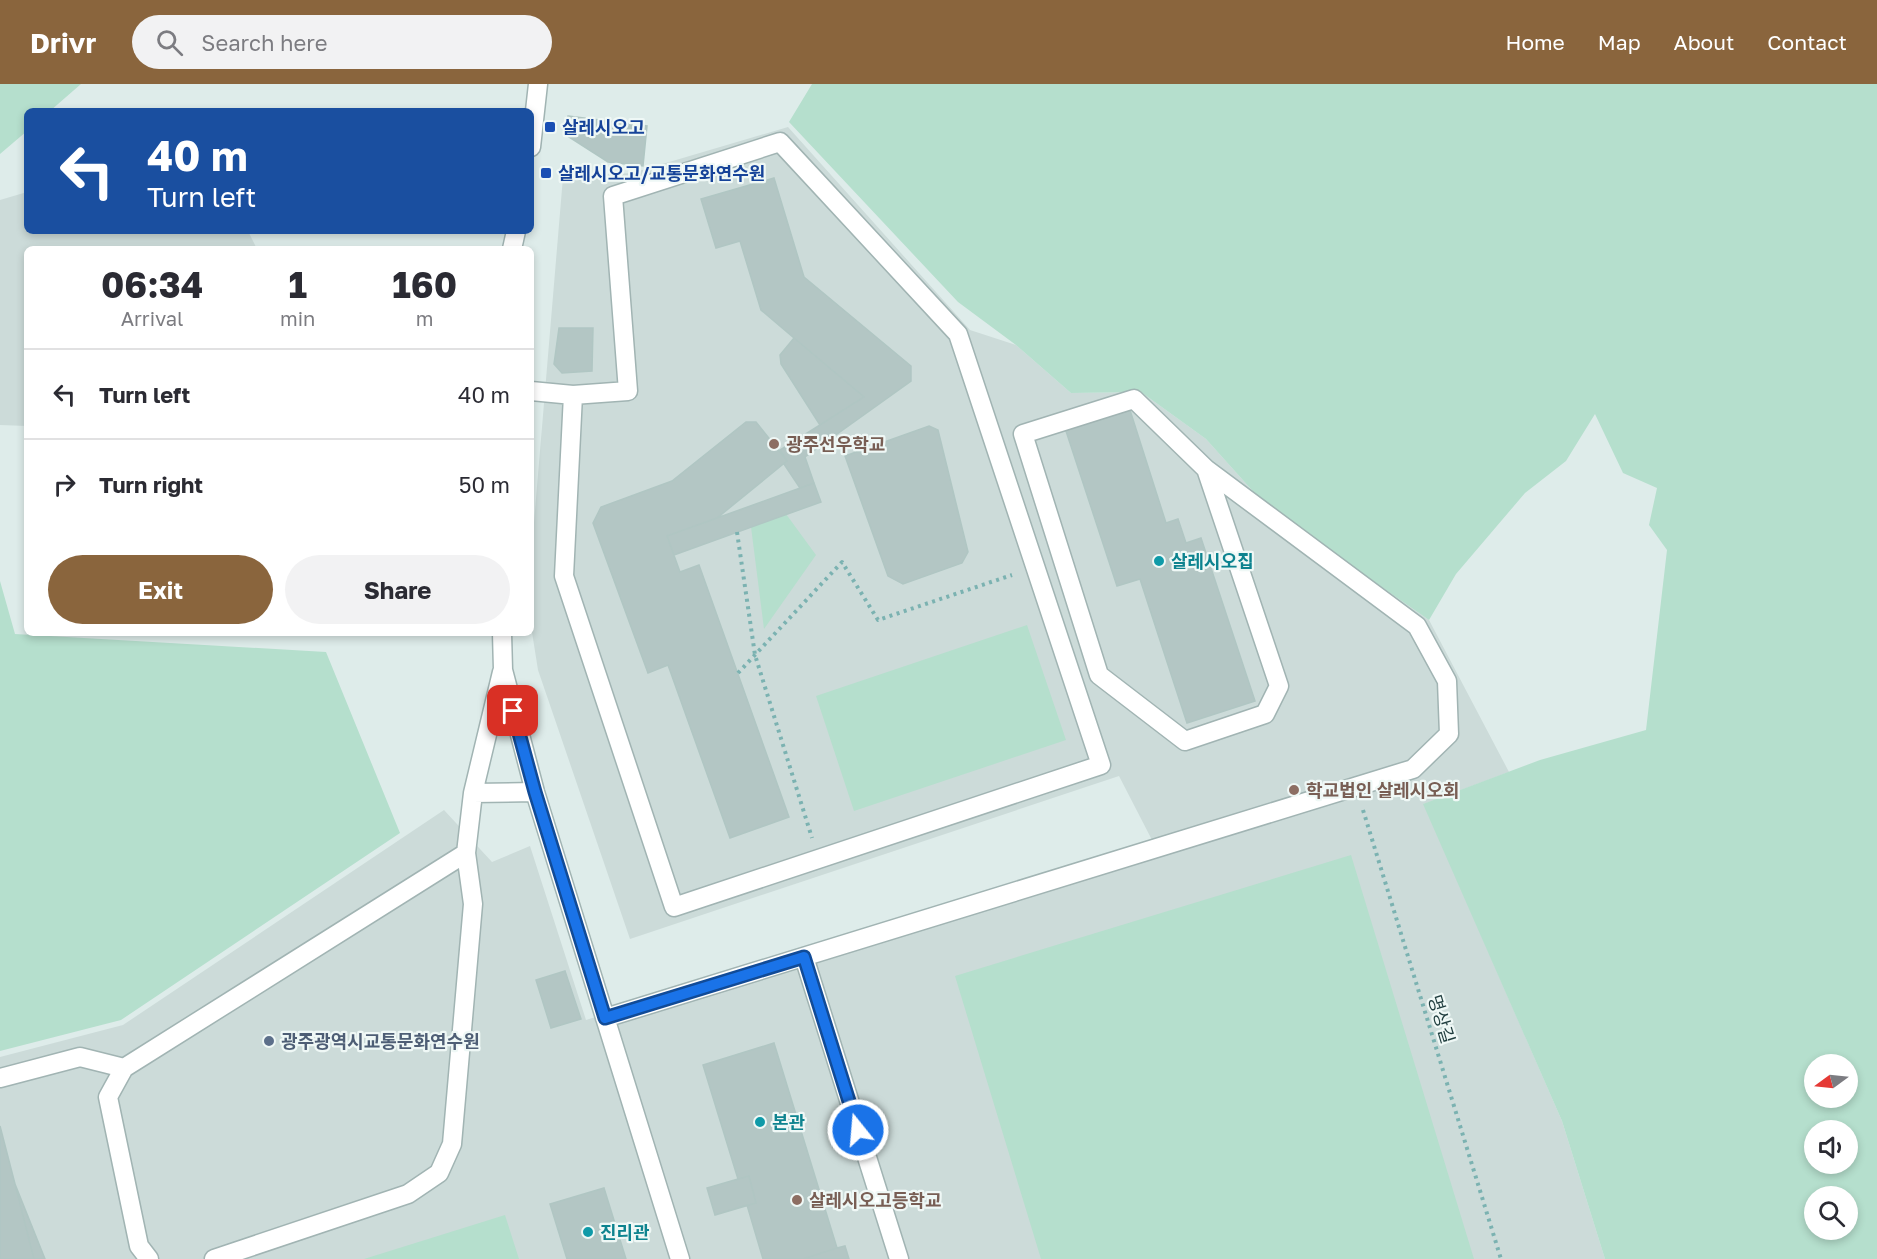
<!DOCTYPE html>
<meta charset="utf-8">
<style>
:root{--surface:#fff;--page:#f2f2f3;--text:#2b2b33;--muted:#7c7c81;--line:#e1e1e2;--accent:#8a653d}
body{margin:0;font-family:"Golos Text","Noto Sans KR",sans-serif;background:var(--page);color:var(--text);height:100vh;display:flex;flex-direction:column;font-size:22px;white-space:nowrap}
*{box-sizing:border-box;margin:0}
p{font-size:20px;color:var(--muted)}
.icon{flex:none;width:33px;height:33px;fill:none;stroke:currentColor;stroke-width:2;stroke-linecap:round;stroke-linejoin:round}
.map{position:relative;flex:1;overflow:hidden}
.side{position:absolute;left:24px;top:162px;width:510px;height:390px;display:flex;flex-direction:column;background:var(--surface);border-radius:9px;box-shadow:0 3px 9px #0003}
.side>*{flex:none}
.hud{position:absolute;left:24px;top:24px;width:510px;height:126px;border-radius:9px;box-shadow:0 3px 9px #0003;background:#1a4fa0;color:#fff;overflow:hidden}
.needle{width:39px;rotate:255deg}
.tools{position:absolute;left:1804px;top:970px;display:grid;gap:12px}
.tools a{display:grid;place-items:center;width:54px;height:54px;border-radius:50%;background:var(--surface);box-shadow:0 3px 9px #0003;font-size:30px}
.pin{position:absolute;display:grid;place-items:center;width:51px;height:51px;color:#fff;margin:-26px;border-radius:12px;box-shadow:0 3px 9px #0006}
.me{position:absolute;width:66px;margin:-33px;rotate:343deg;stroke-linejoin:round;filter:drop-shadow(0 0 4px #0008)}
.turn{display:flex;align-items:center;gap:21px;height:126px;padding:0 24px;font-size:27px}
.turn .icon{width:78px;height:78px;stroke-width:2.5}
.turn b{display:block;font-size:42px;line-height:51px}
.eta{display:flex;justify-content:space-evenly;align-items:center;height:102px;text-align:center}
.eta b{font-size:36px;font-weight:700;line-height:42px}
.action{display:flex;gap:12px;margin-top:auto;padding:12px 24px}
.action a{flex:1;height:69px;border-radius:36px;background:var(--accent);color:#fff;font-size:24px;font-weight:700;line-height:69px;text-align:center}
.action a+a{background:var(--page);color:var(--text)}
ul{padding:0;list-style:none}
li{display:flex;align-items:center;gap:18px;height:90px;padding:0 24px;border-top:2px solid var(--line)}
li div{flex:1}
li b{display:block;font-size:22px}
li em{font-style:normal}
header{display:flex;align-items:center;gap:36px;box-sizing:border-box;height:84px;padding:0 30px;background:var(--accent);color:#fff}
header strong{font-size:28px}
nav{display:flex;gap:33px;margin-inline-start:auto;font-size:21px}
.search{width:420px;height:54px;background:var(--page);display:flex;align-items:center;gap:15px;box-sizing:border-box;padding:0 21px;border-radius:33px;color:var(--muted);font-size:22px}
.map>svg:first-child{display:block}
</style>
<header>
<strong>Drivr</strong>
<div class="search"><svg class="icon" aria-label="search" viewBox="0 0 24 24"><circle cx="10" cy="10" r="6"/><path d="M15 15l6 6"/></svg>Search here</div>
<nav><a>Home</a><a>Map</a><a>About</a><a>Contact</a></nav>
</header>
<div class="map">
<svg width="1877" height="1175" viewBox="0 0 1877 1175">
<rect width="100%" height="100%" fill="#deecea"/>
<path fill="#ccdbd9" d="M 788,43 L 970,246 L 1016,261 L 1071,309 L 1141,308 L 1206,355 L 1268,424 L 1429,536 L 1509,688 L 1424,720 L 1562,1037 L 1605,1175 L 0,1175 L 0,973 L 123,941 L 444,726 L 492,778 L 530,762 L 586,936 L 1152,756 L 1119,692 L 630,855 L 538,586 L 531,542 L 531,474 L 563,93 L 632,89 Z
M 27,108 L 27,147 L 248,147 L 257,165 L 27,165 L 27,342 L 0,341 L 0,116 Z"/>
<path fill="#b5dfcd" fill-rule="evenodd" d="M 0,0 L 81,0 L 50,27 L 27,27 L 27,47 L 0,70 Z
M 812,0 L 1877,0 L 1877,1175 L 1605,1175 L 1562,1037 L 1423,720 L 1540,676 L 1646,646 L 1667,466 L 1649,441 L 1657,404 L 1623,389 L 1595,330 L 1566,377 L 1525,409 L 1456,490 L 1429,536 L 1268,424 L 1206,355 L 1141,308 L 1071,309 L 1016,261 L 958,218 L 789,38 ZM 1815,981 L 1848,981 L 1848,1014 L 1815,1014 ZM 1815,1047 L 1848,1047 L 1848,1080 L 1815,1080 ZM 1815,1113 L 1848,1113 L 1848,1146 L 1815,1146 Z
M 786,430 L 816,471 L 764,545 L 751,443 Z
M 0,497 L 15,550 L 326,568 L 400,749 L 121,936 L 0,967 Z
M 1027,541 L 1066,656 L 854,727 L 816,612 Z
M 1351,771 L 1474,1175 L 1041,1175 L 955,892 Z
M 505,1131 L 519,1175 L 364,1175 Z"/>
<path fill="#b3c6c4" stroke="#b0c6c3" stroke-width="1.5" d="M 568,32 L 647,42 L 643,82 L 608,78 L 566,51 Z
M 774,94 L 804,193 L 911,282 L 911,297 L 805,373 L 814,399 L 800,404 L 784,380 L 787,377 L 780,366 L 820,341 L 781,280 L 780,271 L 794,254 L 761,226 L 740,157 L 716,164 L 701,115 Z
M 559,244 L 593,244 L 592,287 L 562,289 L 554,280 Z
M 794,254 L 864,313 L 820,341 L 781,280 L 780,271 Z
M 1129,323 L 1166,439 L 1178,435 L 1186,459 L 1201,454 L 1255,617 L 1187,639 L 1140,495 L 1117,502 L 1065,344 Z
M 746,338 L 756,338 L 787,377 L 717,434 L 667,452 L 680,488 L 699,481 L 789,733 L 730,754 L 668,581 L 648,589 L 593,439 L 601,423 L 672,397 Z
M 929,342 L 938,346 L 968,468 L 962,479 L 903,500 L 888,492 L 845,372 Z
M 814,399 L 821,418 L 674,471 L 667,452 Z
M 565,887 L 581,935 L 551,944 L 536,896 Z
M 774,959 L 837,1164 L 845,1162 L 849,1175 L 763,1175 L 747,1121 L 715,1131 L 707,1104 L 738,1095 L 703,981 Z
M 0,1042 L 15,1100 L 45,1175 L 0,1175 Z
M 0,1042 L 15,1100 L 34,1175 L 0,1175 Z
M 749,1092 L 756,1119 L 715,1131 L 707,1104 Z
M 604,1104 L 626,1175 L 567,1175 L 550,1120 Z
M 845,1162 L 849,1175 L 803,1175 L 837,1164 Z"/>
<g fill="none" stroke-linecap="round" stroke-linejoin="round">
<g stroke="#a1b4b3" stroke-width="21">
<path id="minor" d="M 531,63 L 538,0
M 512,165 L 516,147
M 531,307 L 573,311 L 628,307 L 613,112 L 780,58 L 958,250 L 1101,681 L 674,823 L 564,492 L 573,311
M 502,549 L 503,586 L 535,708 L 680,1175
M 502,588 L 473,709 L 535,708
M 804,873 L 899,1175
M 605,934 L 1413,685 L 1449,650 L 1447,597 L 1417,542 L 1206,385 L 1134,315 L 1023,350 L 1099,591 L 1185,657 L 1265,630 L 1279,602 L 1206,385
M 0,994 L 80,973 L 124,984
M 149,1175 L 139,1162 L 108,1013 L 124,984 L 466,769
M 214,1175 L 408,1110 L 439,1089 L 452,1060 L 473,820 L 466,769 L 473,709"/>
</g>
<path stroke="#7bb2b1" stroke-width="4" stroke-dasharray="3 4.5" stroke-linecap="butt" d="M 737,448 L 755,571 L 812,754
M 738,589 L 842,478 L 878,536 L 1012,491
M 1363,726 L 1501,1175"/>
<use href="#minor" stroke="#fff" stroke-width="18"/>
</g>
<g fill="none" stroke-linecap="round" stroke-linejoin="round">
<g stroke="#114b97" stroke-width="15">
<path id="route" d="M 513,627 L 535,708 L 605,934 L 804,873 L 858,1046"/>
</g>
<use href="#route" stroke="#1a73e8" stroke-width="10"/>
</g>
<g fill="#1a4fb4" stroke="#eff8f6" stroke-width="2">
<rect x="544" y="37" width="12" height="12" rx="3"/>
<rect x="540" y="83" width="12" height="12" rx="3"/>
</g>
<g fill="#8d6e63" stroke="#eff8f6" stroke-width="2">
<circle cx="774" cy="360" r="6"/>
<circle cx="1294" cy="706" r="6"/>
<circle cx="797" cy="1116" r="6"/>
</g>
<g fill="#0f9aa8" stroke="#eff8f6" stroke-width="2">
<circle cx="1159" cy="477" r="6"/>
<circle cx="760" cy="1038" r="6"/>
<circle cx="588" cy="1148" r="6"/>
</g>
<circle fill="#5c6f8a" stroke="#eff8f6" stroke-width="2" cx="269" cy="957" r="6"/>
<g text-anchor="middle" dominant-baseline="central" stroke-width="4.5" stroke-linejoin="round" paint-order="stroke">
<g font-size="18" font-weight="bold" fill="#164399" stroke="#eff8f6" text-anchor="start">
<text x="562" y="43">살레시오고</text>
<text x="558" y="89">살레시오고/교통문화연수원</text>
</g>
<g font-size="18" font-weight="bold" fill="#785e54" stroke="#eff8f6" text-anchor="start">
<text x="786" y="360">광주선우학교</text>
<text x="1306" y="706">학교법인 살레시오회</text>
<text x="809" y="1116">살레시오고등학교</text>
</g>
<g font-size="18" font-weight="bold" fill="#0d838f" stroke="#eff8f6" text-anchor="start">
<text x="1171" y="477">살레시오집</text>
<text x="772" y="1038">본관</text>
<text x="600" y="1148">진리관</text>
</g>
<g font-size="18" fill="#1e3c3d" stroke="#eff8f6">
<text transform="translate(1442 935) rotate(73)">명상길</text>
</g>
<g font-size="18" font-weight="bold" fill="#4e5e75" stroke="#eff8f6" text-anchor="start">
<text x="281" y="957">광주광역시교통문화연수원</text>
</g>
</g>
</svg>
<div class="tools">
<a><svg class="needle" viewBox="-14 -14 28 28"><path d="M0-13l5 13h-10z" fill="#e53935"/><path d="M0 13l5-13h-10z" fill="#7c7c81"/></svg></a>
<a><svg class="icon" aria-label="sound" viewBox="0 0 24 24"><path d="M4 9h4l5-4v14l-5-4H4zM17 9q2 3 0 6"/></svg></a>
<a><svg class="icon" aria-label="search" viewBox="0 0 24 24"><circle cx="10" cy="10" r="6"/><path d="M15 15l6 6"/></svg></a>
</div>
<div class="pin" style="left:513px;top:627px;background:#d93025"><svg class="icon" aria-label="arrive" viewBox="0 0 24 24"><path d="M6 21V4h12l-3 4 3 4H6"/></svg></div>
<svg class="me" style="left:858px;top:1046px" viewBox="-20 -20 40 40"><circle r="17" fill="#1a73e8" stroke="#fff" stroke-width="3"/><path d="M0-11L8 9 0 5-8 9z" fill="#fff"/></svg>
<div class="hud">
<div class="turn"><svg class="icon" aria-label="left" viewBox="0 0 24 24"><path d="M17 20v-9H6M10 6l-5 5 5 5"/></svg><div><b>40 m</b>Turn left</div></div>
</div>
<section class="side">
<div class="eta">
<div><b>06:34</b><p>Arrival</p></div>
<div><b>1</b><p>min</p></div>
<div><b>160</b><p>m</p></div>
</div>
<ul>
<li><svg class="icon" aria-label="left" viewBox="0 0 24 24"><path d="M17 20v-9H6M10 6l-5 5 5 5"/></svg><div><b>Turn left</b></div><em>40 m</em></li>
<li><svg class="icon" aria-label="right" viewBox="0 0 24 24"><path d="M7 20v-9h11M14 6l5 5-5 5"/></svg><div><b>Turn right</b></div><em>50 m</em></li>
</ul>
<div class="action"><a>Exit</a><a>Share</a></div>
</section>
</div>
